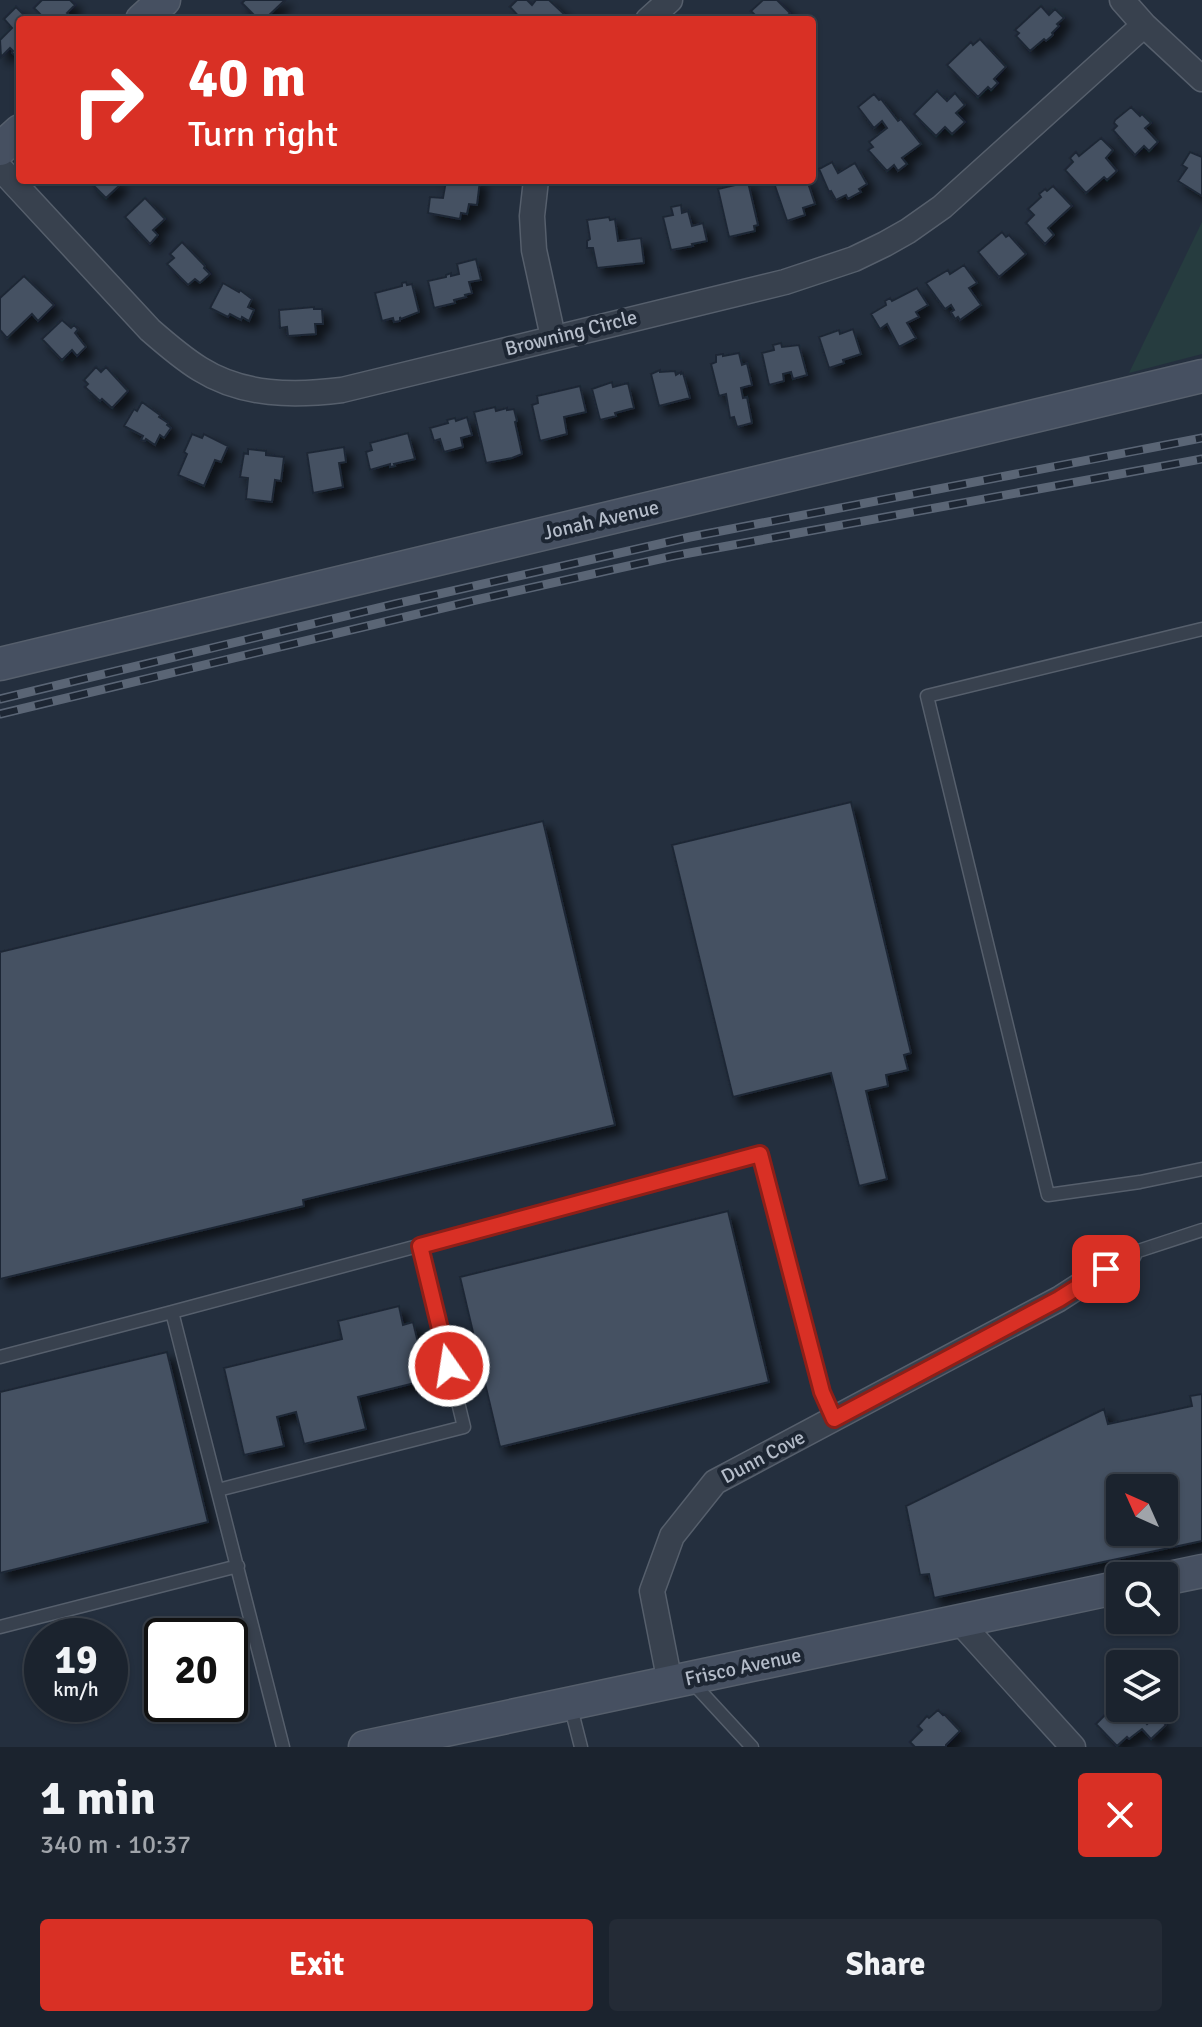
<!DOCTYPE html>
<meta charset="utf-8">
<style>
:root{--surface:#1b232e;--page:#242b36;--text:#f1f3f6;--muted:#a0a4aa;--line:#39404a;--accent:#d93025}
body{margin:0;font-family:Signika,sans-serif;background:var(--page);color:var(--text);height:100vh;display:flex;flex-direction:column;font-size:30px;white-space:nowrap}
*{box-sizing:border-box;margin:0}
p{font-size:26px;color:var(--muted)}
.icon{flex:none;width:44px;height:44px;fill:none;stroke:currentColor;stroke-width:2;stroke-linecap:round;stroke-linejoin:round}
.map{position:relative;height:1747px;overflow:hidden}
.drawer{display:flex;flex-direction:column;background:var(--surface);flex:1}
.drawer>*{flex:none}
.top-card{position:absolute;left:16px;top:16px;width:800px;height:168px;border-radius:8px;box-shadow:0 2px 6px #0004,0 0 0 2px var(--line);background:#d93025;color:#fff;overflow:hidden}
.needle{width:52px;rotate:315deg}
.controls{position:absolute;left:1106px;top:1474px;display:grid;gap:16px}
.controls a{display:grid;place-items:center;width:72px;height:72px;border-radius:8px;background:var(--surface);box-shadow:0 2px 6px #0004,0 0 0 2px var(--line);font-size:40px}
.speed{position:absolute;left:24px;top:1618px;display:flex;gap:16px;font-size:40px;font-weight:700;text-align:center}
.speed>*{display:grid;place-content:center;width:104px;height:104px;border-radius:50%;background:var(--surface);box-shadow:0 2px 6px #0004,0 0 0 2px var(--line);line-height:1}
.speed small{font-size:20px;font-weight:400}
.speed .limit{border:4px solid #111;border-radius:12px;background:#fff;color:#111}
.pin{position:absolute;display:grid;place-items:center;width:68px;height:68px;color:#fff;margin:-34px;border-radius:16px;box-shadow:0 4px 12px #0006}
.me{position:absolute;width:88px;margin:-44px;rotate:347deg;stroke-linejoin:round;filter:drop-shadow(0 0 6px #0008)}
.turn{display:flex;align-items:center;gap:28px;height:168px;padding:0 40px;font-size:36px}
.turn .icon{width:104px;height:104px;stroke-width:2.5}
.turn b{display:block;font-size:56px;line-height:68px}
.round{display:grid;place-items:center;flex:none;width:84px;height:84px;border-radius:8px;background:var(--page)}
.headline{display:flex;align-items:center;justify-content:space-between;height:136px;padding:0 40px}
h1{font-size:48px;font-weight:700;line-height:60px}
.primary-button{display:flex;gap:16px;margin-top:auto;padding:16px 40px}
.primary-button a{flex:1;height:92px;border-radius:8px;background:var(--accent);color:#fff;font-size:32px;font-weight:700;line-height:92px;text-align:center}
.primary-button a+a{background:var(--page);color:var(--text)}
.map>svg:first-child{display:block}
</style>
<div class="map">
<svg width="1202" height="1747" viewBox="0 0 1202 1747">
<defs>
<filter id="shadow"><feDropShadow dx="7" dy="7" stdDeviation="4" flood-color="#0009"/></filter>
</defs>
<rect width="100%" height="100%" fill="#242f3e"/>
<path fill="#263c3f" d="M 1202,222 L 1202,354 L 1129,373 Z"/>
<path fill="#455162" stroke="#1f2835" stroke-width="2" fill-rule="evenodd" filter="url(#shadow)" d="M 42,0 L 70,0 L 75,5 L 67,13 L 70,16 L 65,20 L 48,20 L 45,17 L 44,18 L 34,8 Z
M 245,0 L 285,0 L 264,20 L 259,20 L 242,3 Z
M 517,0 L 527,0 L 532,5 L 536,0 L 549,0 L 565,15 L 560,20 L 522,20 L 510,7 Z
M 763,0 L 777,0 L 790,13 L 783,20 L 748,20 L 754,14 L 751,11 Z
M 1041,6 L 1049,15 L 1055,9 L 1064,18 L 1057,24 L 1059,26 L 1052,33 L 1053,35 L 1046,41 L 1044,39 L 1030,51 L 1016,36 L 1019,33 L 1015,30 Z
M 16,7 L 29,20 L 20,20 L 20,59 L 12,53 L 13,51 L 10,48 L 1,57 L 0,40 L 12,28 L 4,19 Z
M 980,39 L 1006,67 L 994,79 L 998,83 L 991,90 L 988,87 L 978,97 L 947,65 L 971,42 L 973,45 Z
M 937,91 L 947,101 L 955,93 L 965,105 L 956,113 L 965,122 L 952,134 L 945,127 L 936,136 L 914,114 Z
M 874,94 L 879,100 L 881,99 L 898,121 L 901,119 L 921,144 L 902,158 L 907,164 L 898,171 L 894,165 L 887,171 L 868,150 L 873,147 L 869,142 L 887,128 L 882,121 L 874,128 L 858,107 Z
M 1131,107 L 1140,116 L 1142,114 L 1151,123 L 1145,128 L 1158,142 L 1149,151 L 1144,146 L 1135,155 L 1113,130 L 1117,126 L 1114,123 L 1115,120 Z
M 1101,138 L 1113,150 L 1106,158 L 1117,171 L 1107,180 L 1104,177 L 1086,193 L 1065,170 L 1073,162 L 1070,158 L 1076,152 L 1079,156 Z
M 1190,152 L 1202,157 L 1202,196 L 1178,181 L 1187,168 L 1182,165 Z
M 832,162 L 838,173 L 855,163 L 867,184 L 859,189 L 861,192 L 848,199 L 846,195 L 836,200 L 831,191 L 829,192 L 819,169 Z
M 92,180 L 116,180 L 121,184 L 106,198 L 90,182 Z
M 434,180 L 480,180 L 477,205 L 469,204 L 467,214 L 461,213 L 460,219 L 428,213 L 430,197 L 443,198 L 446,181 Z
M 773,180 L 807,180 L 815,204 L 803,208 L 805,215 L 787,221 Z
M 748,182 L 758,225 L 754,226 L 755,231 L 729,237 L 718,189 Z
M 1053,186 L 1072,206 L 1048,228 L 1054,235 L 1045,244 L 1026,223 L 1034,215 L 1028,209 L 1041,197 L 1039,194 L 1045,189 L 1047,191 Z
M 145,198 L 165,219 L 153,230 L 158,235 L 150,244 L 125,217 Z
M 681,205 L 682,213 L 688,211 L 692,226 L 703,223 L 707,241 L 692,244 L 693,246 L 671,250 L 663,217 L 673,215 L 671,207 Z
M 609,217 L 610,220 L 615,219 L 618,241 L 641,238 L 644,263 L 597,268 L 593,248 L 587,248 L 587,241 L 590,239 L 587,220 Z
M 1002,232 L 1006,237 L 1009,235 L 1026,254 L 999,277 L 978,252 Z
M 182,242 L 205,266 L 204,268 L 210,274 L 200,283 L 195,279 L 188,285 L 167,264 L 174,258 L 170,254 Z
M 476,259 L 481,280 L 469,282 L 472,293 L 465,295 L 466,297 L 454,300 L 455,303 L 434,308 L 428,281 L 446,277 L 446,275 L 451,273 L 451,276 L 459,274 L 457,264 Z
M 964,265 L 977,283 L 969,288 L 981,305 L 960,320 L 958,317 L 955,319 L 951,312 L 954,310 L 951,305 L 945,309 L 926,283 L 948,270 L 950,274 Z
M 24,276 L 54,305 L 38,321 L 32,314 L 7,338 L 0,330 L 0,298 Z
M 406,282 L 407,285 L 412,284 L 419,312 L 401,319 L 400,317 L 400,321 L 394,322 L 393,318 L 382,321 L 375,293 L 402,286 L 402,283 Z
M 223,283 L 239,292 L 240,290 L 252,299 L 248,307 L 254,310 L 249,321 L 242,317 L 241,320 L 230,314 L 228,317 L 210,308 Z
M 917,288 L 928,305 L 916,312 L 919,317 L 907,323 L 916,338 L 899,347 L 887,324 L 880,329 L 871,314 L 886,305 L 885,301 L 890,298 L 892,301 Z
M 314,307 L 314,309 L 322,309 L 323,324 L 315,324 L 316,334 L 288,336 L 287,327 L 280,328 L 279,310 Z
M 62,320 L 71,328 L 74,325 L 78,329 L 75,333 L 86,347 L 77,356 L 72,350 L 62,360 L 42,339 Z
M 853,329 L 861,354 L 843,360 L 844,363 L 829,368 L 819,337 L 839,330 L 840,334 Z
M 781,343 L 782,347 L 799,345 L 807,375 L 793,379 L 791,372 L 783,374 L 784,381 L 769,385 L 762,353 L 774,350 L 773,345 Z
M 739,353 L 742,365 L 747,363 L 752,385 L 741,388 L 743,398 L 747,397 L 752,423 L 737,427 L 734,417 L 730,418 L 726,394 L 719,396 L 711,364 L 716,362 L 716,355 L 723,354 L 723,356 Z
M 96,367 L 101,372 L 106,367 L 128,391 L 112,408 L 102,399 L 100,401 L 85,387 L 88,384 L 84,380 Z
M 660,370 L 660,372 L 675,371 L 676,375 L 681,372 L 681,374 L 683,373 L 690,398 L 659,406 L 651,374 Z
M 612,382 L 613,387 L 628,383 L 634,408 L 615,413 L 616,416 L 600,420 L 592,389 Z
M 580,386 L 586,412 L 564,417 L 567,434 L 540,441 L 532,405 L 538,403 L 537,396 Z
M 142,402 L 160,415 L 159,417 L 168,423 L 167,425 L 171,428 L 164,438 L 160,435 L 155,445 L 146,439 L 145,441 L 141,440 L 143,436 L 124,426 L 134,409 L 137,411 Z
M 495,407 L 496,411 L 507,408 L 507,410 L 514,409 L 517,421 L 515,422 L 522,454 L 512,458 L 486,463 L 474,412 Z
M 467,417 L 472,435 L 461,438 L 463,447 L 444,452 L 440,439 L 434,441 L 430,428 L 448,423 L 447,420 L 455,418 L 456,421 Z
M 408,433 L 415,459 L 394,464 L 395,466 L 390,467 L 390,464 L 370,470 L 366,452 L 372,450 L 370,443 Z
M 192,434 L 202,438 L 204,434 L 228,446 L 221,462 L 215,460 L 204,486 L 178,475 L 187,454 L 184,452 Z
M 344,447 L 346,462 L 339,463 L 343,487 L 313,493 L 307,453 Z
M 248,449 L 266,451 L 266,455 L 284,457 L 281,481 L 275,480 L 272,502 L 246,499 L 248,478 L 240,477 L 244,453 L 248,454 Z
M 851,802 L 911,1053 L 904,1055 L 908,1070 L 886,1075 L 888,1086 L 866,1091 L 887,1179 L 859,1186 L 831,1073 L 733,1097 L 672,845 Z
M 543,821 L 615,1125 L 303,1200 L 304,1206 L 0,1279 L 0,952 Z
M 728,1211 L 769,1382 L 500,1447 L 460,1277 Z
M 399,1306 L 403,1325 L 413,1322 L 427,1380 L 358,1397 L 366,1429 L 304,1444 L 296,1412 L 277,1417 L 284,1446 L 244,1455 L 224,1368 L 342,1339 L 338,1321 Z
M 167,1352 L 208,1522 L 0,1573 L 0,1392 Z
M 1202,1394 L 1202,1541 L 934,1598 L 929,1574 L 920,1575 L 906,1506 L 1104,1409 L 1108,1424 L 1192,1406 L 1190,1396 ZM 1120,1488 L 1164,1488 L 1164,1532 L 1120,1532 Z
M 1120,1700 L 1120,1708 L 1133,1708 L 1147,1724 L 1157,1715 L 1166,1725 L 1151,1739 L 1142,1729 L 1129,1739 L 1127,1737 L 1117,1746 L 1096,1724 Z
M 938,1710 L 943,1715 L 944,1714 L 960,1731 L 946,1745 L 946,1747 L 915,1747 L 910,1742 L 922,1730 L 918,1726 L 927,1716 L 929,1718 Z"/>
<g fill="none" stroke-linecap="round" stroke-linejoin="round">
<g stroke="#565f6c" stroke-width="15">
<path id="lane" d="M 1202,629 L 927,696 L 1048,1195 L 1140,1182 L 1202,1169
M 1129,1254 L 1202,1230
M 172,1312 L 760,1154 L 822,1392 L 834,1419
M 0,1357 L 172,1312 L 283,1747
M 218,1490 L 464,1427 L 420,1246
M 0,1627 L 238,1566
M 692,1682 L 752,1747
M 570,1704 L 581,1747"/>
</g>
<g stroke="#565f6c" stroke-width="27">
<path id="street" d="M 1122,0 L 1144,25 L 1202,79
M 648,20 L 670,0
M 0,168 L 150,330 C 166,344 182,358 200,369 C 243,396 294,396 342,390 L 785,282 L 854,259 L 885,244 L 908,231 L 942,207 L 1144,25
M 536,180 L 532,216 L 534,250 L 553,337
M 958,1620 L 1073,1747
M 670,1683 L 652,1591 L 672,1536 L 715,1482 L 1059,1299 L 1129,1254"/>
</g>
<g stroke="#565f6c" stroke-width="35">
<path id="secondary" d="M 142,20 L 164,0
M 0,149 L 20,131
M 0,664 L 1202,376
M 1164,1579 L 1202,1571
M 365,1747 C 617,1694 868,1638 1120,1587"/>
</g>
<use href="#lane" stroke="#38414e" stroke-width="12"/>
<use href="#street" stroke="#38414e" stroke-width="24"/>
<use href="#secondary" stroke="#465061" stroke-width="32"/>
<g stroke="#5a6575" stroke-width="9">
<path id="rail" d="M 0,699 L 395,604 L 690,537 L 1202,438
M 0,714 L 476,600 L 673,556 L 1202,459"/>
</g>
<use href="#rail" stroke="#1d2633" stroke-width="6" stroke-dasharray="18" stroke-linecap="butt"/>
</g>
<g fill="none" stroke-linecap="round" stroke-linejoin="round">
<g stroke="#8d1f18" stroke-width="20">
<path id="route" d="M 449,1366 L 420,1246 L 760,1154 L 822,1392 L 834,1419 L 1059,1299 L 1106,1269"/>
</g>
<use href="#route" stroke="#d93025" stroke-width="14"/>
</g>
<g text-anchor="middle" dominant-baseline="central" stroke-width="8" stroke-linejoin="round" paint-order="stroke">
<g font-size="20" fill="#b4bcc9" stroke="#1d2633">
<text transform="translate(571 333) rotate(-14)">Browning Circle</text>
<text transform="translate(601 520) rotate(-13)">Jonah Avenue</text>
<text transform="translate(763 1457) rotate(-28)">Dunn Cove</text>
<text transform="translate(743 1667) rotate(-12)">Frisco Avenue</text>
</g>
</g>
</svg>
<div class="controls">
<a><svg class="needle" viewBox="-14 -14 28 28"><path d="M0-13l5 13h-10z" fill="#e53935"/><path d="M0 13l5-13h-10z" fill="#a0a4aa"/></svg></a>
<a><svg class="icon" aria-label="search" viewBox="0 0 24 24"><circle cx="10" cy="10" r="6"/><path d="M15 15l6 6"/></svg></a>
<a><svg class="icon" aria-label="layers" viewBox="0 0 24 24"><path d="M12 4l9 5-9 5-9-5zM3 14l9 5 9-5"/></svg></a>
</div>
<div class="speed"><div>19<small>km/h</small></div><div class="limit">20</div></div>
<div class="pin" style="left:1106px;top:1269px;background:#d93025"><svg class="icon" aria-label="arrive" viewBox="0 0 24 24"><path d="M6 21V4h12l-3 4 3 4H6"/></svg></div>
<svg class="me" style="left:449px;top:1366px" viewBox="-20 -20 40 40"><circle r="17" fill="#d93025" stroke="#fff" stroke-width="3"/><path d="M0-11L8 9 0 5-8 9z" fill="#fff"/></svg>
<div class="top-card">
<div class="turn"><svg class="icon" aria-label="right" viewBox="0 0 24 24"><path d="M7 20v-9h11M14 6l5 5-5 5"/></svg><div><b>40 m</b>Turn right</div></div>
</div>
</div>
<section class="drawer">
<div class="headline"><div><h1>1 min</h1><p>340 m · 10:37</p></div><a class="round" style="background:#d93025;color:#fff"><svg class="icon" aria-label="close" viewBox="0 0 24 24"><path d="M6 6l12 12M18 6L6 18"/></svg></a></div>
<div class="primary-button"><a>Exit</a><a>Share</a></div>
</section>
